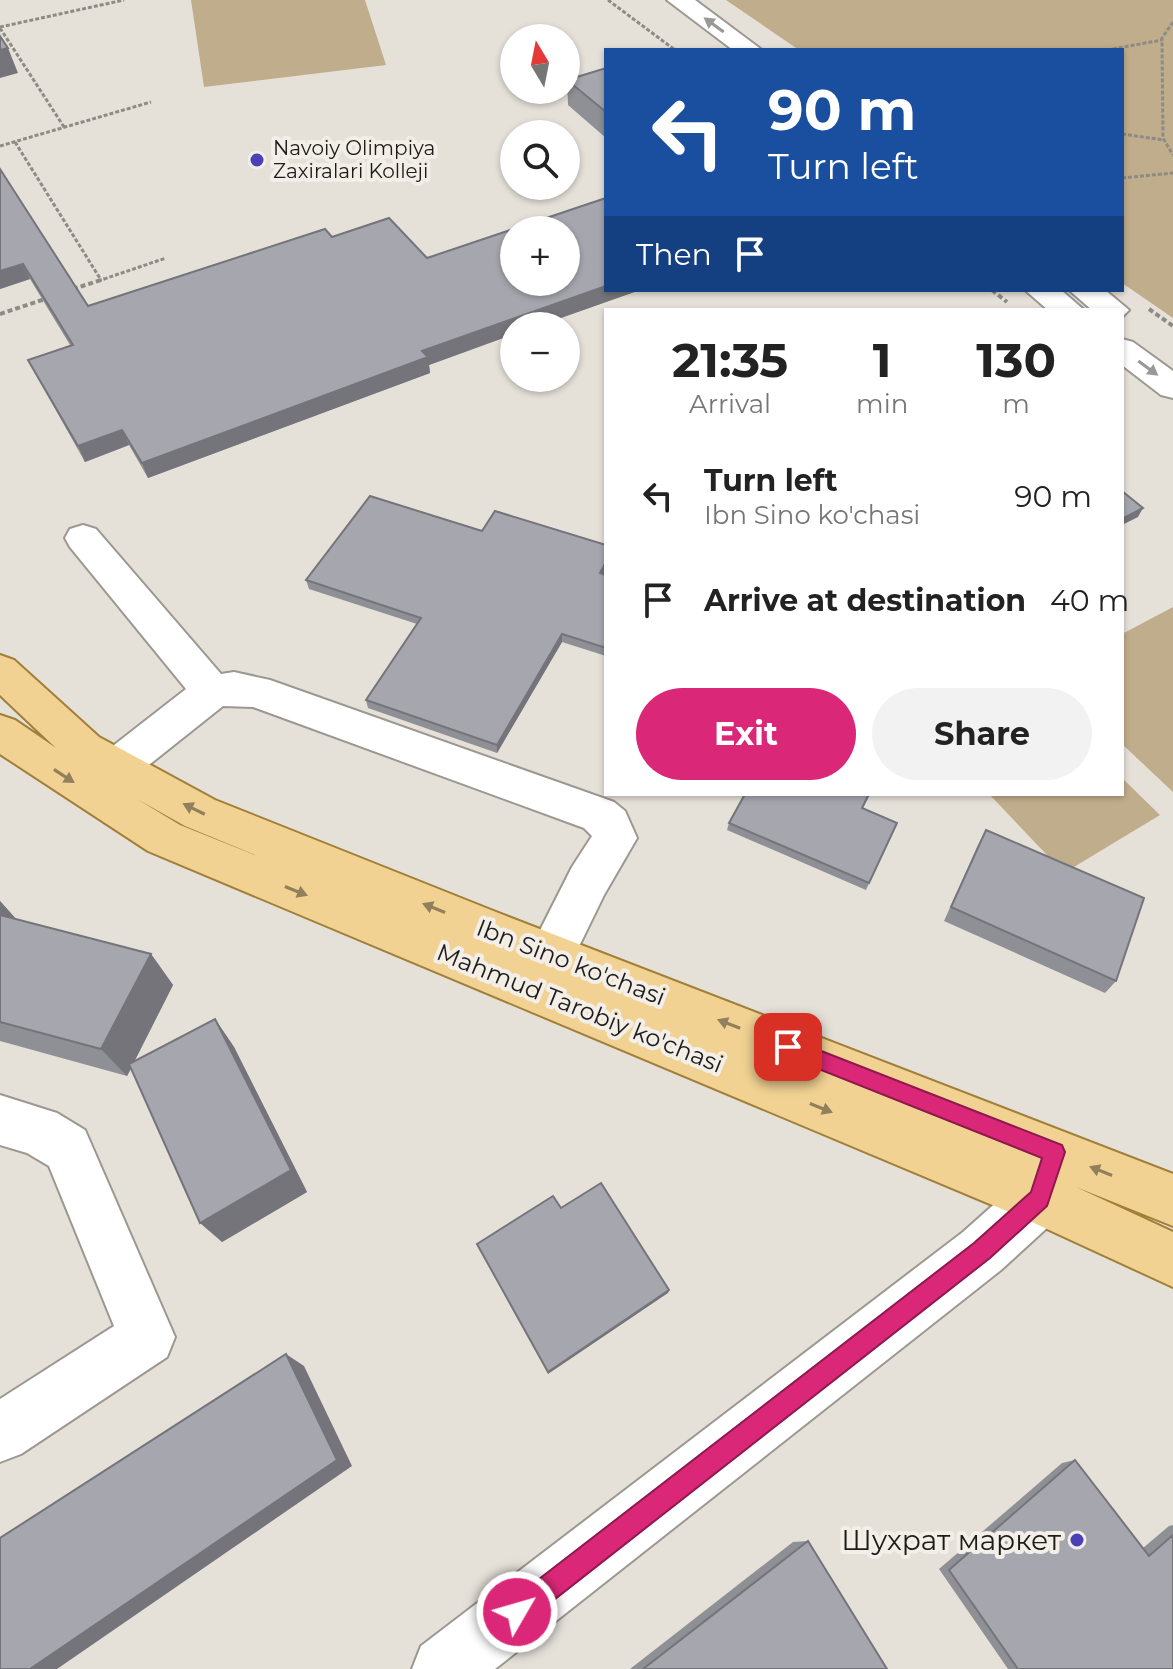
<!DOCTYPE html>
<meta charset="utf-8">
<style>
:root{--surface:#fff;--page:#f2f2f2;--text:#222;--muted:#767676;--accent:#db2777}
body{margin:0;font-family:Montserrat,sans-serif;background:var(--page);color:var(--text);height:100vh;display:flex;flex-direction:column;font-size:30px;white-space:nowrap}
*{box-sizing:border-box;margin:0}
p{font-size:26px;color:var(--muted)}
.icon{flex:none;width:44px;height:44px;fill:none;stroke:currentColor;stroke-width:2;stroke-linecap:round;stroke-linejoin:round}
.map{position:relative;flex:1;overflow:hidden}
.drawer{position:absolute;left:604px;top:308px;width:520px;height:488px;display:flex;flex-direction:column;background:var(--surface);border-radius:0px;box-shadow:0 2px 6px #0004}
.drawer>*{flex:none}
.banner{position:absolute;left:604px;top:48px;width:520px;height:244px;border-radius:0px;box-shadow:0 2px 6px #0004;background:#1a4fa0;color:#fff;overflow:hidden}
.needle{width:52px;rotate:350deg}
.controls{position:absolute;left:500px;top:24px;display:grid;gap:16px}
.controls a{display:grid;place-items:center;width:80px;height:80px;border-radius:50%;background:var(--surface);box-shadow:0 2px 6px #0004;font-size:40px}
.pin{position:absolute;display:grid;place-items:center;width:68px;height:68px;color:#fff;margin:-34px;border-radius:16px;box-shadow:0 4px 12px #0006}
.me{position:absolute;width:88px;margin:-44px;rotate:52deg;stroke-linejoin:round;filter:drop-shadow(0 0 6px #0008)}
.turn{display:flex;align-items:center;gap:28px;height:168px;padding:0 32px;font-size:36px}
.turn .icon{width:104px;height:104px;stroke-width:2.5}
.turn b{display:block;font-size:56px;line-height:68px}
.then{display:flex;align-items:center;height:76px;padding:0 32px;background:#0003;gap:16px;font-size:30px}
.eta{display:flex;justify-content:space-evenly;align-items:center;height:136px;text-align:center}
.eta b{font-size:48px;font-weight:700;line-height:56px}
.action{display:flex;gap:16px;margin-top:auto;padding:16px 32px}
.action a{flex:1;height:92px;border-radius:48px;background:var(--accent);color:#fff;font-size:32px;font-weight:700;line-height:92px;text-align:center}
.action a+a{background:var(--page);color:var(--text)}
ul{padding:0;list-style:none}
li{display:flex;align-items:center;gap:24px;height:104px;padding:0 32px}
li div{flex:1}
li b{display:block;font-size:30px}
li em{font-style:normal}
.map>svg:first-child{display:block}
</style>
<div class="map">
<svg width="1173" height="1669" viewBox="0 0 1173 1669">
<rect width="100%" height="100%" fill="#e5e1d9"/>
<path fill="#c0ad8b" d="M 191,0 L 365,0 L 386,65 L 204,87 Z
M 726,0 L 1173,0 L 1173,318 L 1122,283 L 1122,50 L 799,50 Z
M 1173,607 L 1173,792 L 1122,744 L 1122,634 Z
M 1122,778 L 1160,815 L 1064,873 L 989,794 L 1122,794 Z"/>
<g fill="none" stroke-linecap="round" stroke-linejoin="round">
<g stroke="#9c9891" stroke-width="4">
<path id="minor" d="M 667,0 L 695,0 L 762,50 L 733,50 Z
M 1025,290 L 1061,290 L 1084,310 L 1048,310 Z
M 1069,290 L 1105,290 L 1129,310 L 1122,317 L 1122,310 L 1092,310 Z
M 1122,339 L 1133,342 L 1173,371 L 1173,398 L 1161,395 L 1122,365 Z
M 83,525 L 96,529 L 221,674 L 234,672 L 270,680 L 614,802 L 625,811 L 637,838 L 604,895 L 568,969 L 551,975 L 534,969 L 528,954 L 572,867 L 592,836 L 584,828 L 253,707 L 223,706 L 130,780 L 115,785 L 100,780 L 94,768 L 100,756 L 186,689 L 70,547 L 65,538 L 70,529 Z
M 0,1095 L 57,1113 L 85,1130 L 175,1337 L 167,1357 L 21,1454 L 0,1462 L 0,1399 L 114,1326 L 49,1166 L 27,1153 L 0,1145 Z
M 1050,1140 L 1068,1148 L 1076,1166 L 1059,1217 L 1001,1270 L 495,1669 L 412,1669 L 421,1646 L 963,1232 L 1019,1182 L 1032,1148 Z"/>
</g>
<g stroke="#a17f38" stroke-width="4">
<path id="major" d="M 0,655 L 14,660 L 99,737 L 215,800 L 496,912 L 1173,1174 L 1173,1226 L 1076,1187 L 1173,1232 L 1173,1287 L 1021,1217 L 148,851 L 0,754 L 0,715 L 15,720 L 56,748 L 0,695 ZM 137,799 L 185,826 L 265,859 L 180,825 Z"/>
</g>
<path stroke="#8d8b85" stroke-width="3" stroke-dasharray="4 2" stroke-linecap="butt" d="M 608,0 L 675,50
M 1173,22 L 1162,38 L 1163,138 L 1173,155
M 0,27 L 124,0
M 0,28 L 64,127
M 1107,50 L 1162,40
M 1122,134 L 1164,140
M 15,142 L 101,280
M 0,146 L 151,102
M 1122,178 L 1173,173
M 98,281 L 166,258"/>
<path stroke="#8d8b85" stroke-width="4" stroke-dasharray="5 3" stroke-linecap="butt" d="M 73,289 L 104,279
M 992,290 L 1007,302
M 1149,309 L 1173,326
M 0,314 L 48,298"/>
<use href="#minor" fill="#fff" fill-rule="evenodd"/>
<use href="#major" fill="#f1d292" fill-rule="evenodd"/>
</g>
<path fill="#8f8f96" d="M 606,68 L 606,138 L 568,105 L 567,80 Z
M 0,169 L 88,306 L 332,237 L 427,258 L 640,290 L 538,326 L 514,326 L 514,334 L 429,365 L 430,373 L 148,478 L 129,445 L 85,462 L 36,375 L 28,360 L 70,345 L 30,279 L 0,289 Z
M 604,574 L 606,575 L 606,656 L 562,642 L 497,753 L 368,708 L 366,700 L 417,624 L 309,589 L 306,580 Z
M 745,794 L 870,794 L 863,808 L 897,823 L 866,890 L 727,830 L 729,823 Z
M 986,830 L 1116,981 L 1105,993 L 944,921 L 978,845 Z
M 0,901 L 16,919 L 151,954 L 173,985 L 134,1062 L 215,1019 L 234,1047 L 307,1192 L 222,1242 L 131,1069 L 127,1076 L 0,1041 Z
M 1075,1460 L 1143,1548 L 1169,1526 L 1173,1525 L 1173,1669 L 1008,1669 L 939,1569 L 1062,1463 Z
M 808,1541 L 887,1669 L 630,1669 L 793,1542 Z"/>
<path fill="#74747a" d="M 8,48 L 18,73 L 0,78 L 0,50 Z
M 23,264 L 30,279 L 0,289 L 0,271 Z
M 606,286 L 606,290 L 640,290 L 538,326 L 514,326 L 514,334 L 429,365 L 430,373 L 148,478 L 142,463 L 422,351 Z
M 122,430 L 129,445 L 85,462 L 78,446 Z
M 1143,508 L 1138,517 L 1122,525 L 1122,519 Z
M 606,562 L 606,570 L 599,582 L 600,573 Z
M 562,634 L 562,642 L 497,753 L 497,745 Z
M 0,901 L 25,929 L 0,926 Z
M 151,954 L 173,985 L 127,1076 L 101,1049 Z
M 215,1019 L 234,1047 L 307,1192 L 222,1242 L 200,1223 Z
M 669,1290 L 668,1293 L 548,1374 L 548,1372 Z
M 286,1354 L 304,1366 L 352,1466 L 57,1669 L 30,1669 Z"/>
<path fill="#a6a6ae" stroke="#74747a" stroke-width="2" fill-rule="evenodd" d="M 0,36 L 8,48 L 0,50 Z
M 606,68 L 606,112 L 567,80 Z
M 0,169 L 88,306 L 325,229 L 332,237 L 389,218 L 427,258 L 606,198 L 606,286 L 422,351 L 428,357 L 142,463 L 122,430 L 78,446 L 28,360 L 73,345 L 23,264 L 0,271 ZM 514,230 L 566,230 L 566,282 L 514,282 Z
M 1122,491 L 1143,508 L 1122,519 Z
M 370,496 L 482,531 L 495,511 L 606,545 L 606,562 L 600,573 L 606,575 L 606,648 L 562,634 L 497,745 L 366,700 L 421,618 L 306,580 Z
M 745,794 L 869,794 L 862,808 L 897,823 L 869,883 L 729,823 Z
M 986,830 L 1144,898 L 1116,981 L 951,907 Z
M 0,915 L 151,954 L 101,1049 L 0,1022 Z
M 215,1019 L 291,1170 L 200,1223 L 129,1064 Z
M 601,1183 L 669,1290 L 548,1372 L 477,1244 L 553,1196 L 561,1208 Z
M 286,1354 L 337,1460 L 30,1669 L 0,1669 L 0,1538 Z
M 1075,1460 L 1149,1556 L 1173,1535 L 1173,1669 L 1018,1669 L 949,1570 Z
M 808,1541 L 887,1669 L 643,1669 Z"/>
<defs><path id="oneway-solid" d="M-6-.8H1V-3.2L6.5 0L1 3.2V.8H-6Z" transform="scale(2)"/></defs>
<g fill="#999998">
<use href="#oneway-solid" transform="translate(714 25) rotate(-144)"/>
<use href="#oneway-solid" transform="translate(1148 368) rotate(36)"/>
</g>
<g fill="#92805c">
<use href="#oneway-solid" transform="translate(64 776) rotate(33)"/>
<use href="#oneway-solid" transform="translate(194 809) rotate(-154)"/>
<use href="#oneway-solid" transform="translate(296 891) rotate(22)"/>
<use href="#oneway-solid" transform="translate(434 908) rotate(-158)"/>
<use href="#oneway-solid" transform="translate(729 1024) rotate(-159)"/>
<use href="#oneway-solid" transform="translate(821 1108) rotate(22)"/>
<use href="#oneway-solid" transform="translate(1101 1171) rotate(-158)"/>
</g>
<path fill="#db2777" stroke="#8e194d" stroke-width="2" d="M 788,1038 L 1062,1145 L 1065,1152 L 1047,1206 L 990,1258 L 527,1621 L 517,1625 L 508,1621 L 504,1612 L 508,1603 L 974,1243 L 1031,1192 L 1042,1158 L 781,1054 L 778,1047 L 781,1041 Z"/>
<g fill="#4c40b7" stroke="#f3eee7" stroke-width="3">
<circle cx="257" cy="160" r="8"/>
<circle cx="1077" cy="1540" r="8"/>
</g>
<g text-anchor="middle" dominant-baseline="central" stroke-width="8" stroke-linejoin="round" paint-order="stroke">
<g font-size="20" fill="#1d1c19" stroke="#f3eee7" text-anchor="start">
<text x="273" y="148">Navoiy Olimpiya<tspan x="273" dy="23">Zaxiralari Kolleji</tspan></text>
</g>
<g font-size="24" fill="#1d1c19" stroke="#f3eee7">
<text transform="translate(571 962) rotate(21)">Ibn Sino ko'chasi</text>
<text transform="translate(580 1008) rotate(22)">Mahmud Tarobiy ko'chasi</text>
</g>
<g font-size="28" fill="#1d1c19" stroke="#f3eee7" text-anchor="end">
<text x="1061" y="1540">Шухрат маркет</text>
</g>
</g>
</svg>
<div class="controls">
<a><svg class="needle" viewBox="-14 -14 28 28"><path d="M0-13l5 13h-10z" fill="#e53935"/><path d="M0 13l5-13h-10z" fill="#767676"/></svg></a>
<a><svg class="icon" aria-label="search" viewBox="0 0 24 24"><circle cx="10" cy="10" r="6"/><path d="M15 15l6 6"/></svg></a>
<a>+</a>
<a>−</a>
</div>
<div class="pin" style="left:788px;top:1047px;background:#d93025"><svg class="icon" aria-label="arrive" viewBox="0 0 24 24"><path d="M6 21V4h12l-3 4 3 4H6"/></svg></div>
<svg class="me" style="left:517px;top:1612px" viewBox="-20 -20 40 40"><circle r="17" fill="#db2777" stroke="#fff" stroke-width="3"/><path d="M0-11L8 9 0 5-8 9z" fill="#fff"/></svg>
<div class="banner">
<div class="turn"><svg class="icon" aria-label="left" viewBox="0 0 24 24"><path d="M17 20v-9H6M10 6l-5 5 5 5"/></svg><div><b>90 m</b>Turn left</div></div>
<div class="then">Then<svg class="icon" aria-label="arrive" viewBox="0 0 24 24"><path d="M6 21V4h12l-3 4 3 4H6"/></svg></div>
</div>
<section class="drawer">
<div class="eta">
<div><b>21:35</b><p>Arrival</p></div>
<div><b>1</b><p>min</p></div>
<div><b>130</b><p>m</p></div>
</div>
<ul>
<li><svg class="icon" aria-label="left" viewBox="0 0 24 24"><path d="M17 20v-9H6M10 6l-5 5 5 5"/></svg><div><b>Turn left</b><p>Ibn Sino ko'chasi</p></div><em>90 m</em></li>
<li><svg class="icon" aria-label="arrive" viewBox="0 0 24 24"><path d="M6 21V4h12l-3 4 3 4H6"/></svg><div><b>Arrive at destination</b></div><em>40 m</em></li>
</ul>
<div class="action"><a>Exit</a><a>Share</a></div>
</section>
</div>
